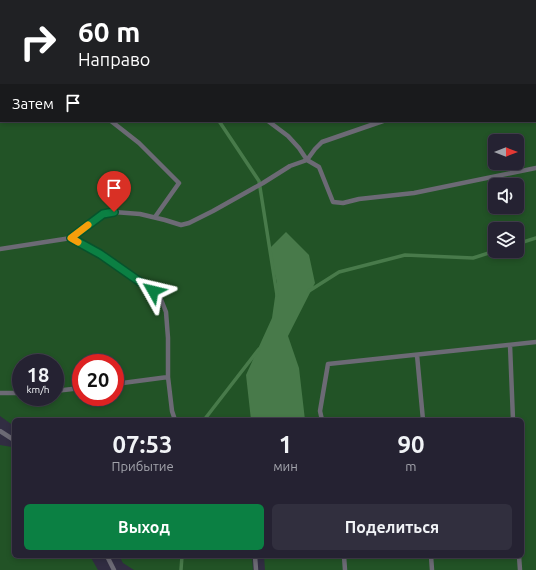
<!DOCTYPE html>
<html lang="ru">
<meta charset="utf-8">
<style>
:root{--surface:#252232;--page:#312f3e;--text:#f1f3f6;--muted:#a3a4ac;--line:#423f4d;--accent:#0b8043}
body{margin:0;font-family:Ubuntu,sans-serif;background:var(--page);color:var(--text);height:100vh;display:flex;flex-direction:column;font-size:15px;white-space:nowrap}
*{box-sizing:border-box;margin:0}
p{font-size:13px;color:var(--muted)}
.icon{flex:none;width:22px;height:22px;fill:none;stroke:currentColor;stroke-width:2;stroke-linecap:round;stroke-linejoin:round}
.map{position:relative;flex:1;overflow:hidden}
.side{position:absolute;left:12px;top:418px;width:512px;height:140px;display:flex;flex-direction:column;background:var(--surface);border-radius:6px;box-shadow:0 2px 6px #0003,0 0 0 1px var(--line)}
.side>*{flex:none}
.top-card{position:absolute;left:0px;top:0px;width:536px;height:122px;box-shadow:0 2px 6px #0003,0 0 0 1px var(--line);background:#202124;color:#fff;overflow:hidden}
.needle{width:26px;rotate:90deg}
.controls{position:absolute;left:488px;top:134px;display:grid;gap:8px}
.controls a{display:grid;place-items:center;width:36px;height:36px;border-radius:6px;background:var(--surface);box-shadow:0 2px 6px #0003,0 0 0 1px var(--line);font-size:20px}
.speed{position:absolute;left:12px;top:354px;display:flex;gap:8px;font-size:20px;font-weight:700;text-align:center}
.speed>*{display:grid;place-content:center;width:52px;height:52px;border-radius:50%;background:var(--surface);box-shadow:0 2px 6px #0003,0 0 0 1px var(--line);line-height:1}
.speed small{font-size:10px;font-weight:400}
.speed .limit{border:6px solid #d22;background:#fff;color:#111}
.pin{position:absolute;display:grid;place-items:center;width:34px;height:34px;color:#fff;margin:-41px -17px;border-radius:50% 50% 50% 0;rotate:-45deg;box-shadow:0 0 4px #0007}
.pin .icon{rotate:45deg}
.me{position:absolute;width:44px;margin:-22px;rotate:307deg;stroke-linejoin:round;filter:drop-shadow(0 0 3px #0008)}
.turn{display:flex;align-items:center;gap:14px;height:84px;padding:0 12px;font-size:18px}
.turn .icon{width:52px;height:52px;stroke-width:2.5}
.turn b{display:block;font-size:28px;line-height:34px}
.then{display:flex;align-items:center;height:38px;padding:0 12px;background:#0003;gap:8px;font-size:15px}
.eta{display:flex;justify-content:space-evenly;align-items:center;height:68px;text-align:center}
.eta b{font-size:24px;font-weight:700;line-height:28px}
.button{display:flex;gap:8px;margin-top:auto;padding:8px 12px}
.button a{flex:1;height:46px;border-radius:6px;background:var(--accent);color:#fff;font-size:16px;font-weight:700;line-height:46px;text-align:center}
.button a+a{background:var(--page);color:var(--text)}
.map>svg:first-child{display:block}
</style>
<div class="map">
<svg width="536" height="570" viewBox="0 0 536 570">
<rect width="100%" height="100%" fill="#312d42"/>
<path fill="#225326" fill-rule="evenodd" d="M 0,0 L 536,0 L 536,570 L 265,570 L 264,556 L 522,556 L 522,420 L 14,420 L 14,426 L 0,416 ZM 1,1 L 535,1 L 535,121 L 1,121 ZM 495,141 L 517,141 L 517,163 L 495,163 ZM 495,185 L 517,185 L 517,207 L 495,207 ZM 495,229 L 517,229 L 517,251 L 495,251 ZM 21,363 L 55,363 L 55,397 L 21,397 ZM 81,363 L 115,363 L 115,397 L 81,397 Z
M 0,445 L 12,447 L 14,450 L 14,556 L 90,556 L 98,570 L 0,570 Z
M 119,556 L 252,556 L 253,570 L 134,570 L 123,563 Z"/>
<path fill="#487a4a" d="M 286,232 L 309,255 L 315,283 L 288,336 L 299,368 L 305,420 L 251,420 L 246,375 L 272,318 L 277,283 L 269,249 Z"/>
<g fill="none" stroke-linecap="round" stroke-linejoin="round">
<path stroke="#487a4a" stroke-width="3.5" d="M 137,0 L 138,1
M 219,121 L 259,181 L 277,295
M 517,244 L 536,238
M 309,291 L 339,272 L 405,255 L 473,258 L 495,251
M 204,420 L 259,349
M 181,570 L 182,556"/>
<path stroke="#6c6a75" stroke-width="4.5" d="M 195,0 L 195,1
M 359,0 L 360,1
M 495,1 L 500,0
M 0,28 L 1,29
M 535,78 L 536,77
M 111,121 L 139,143 L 179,183 L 155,217
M 268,121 L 288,136 L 299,148 L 307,160 L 315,149 L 322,142 L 383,121
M 71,238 L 103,214 L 114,212 L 140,214 L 165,220 L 181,225 L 189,223 L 213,211 L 263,183 L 290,166 L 307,160 L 319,167 L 333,202 L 343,203 L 359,199 L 414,193 L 536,168
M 0,249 L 71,238 L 100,254 L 147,286 L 160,297 L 166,312 L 168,338 L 168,377
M 510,345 L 513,420
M 417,355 L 423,420
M 115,384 L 168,377 L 172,411 L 175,420
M 55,391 L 81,388
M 0,393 L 21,393
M 322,420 L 320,411 L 328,364 L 536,342
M 0,431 L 14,440
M 107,556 L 114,570
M 255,556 L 256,570
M 344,556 L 345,570
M 431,556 L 432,570
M 519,556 L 520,570"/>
</g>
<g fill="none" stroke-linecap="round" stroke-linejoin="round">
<g stroke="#07532c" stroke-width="10">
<path id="route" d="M 114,212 L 103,214 L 71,238 L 100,254 L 153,291"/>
</g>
<use href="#route" stroke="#0b8043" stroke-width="7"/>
<path stroke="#f59e0b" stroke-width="7" d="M 78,242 L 71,238 L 88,225"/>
</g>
</svg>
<div class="controls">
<a><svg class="needle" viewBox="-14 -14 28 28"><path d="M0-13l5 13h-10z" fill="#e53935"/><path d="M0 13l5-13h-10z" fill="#a3a4ac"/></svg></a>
<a><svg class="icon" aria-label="sound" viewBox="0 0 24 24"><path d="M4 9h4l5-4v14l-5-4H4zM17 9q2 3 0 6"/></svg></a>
<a><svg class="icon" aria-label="layers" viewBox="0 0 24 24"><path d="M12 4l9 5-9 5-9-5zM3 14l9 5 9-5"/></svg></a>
</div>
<div class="speed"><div>18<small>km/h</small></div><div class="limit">20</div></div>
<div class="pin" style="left:114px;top:212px;background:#d93025"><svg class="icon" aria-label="arrive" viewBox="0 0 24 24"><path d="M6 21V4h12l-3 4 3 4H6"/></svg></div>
<svg class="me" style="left:153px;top:291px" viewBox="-20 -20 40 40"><path d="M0-17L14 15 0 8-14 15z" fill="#0b8043" stroke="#fff" stroke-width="4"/></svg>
<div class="top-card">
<div class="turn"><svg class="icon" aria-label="right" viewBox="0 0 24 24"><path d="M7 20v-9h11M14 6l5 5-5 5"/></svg><div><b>60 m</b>Направо</div></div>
<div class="then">Затем<svg class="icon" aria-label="arrive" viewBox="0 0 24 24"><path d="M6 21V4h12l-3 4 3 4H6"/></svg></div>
</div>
<section class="side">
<div class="eta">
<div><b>07:53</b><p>Прибытие</p></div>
<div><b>1</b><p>мин</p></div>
<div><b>90</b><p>m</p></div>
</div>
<div class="button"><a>Выход</a><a>Поделиться</a></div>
</section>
</div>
